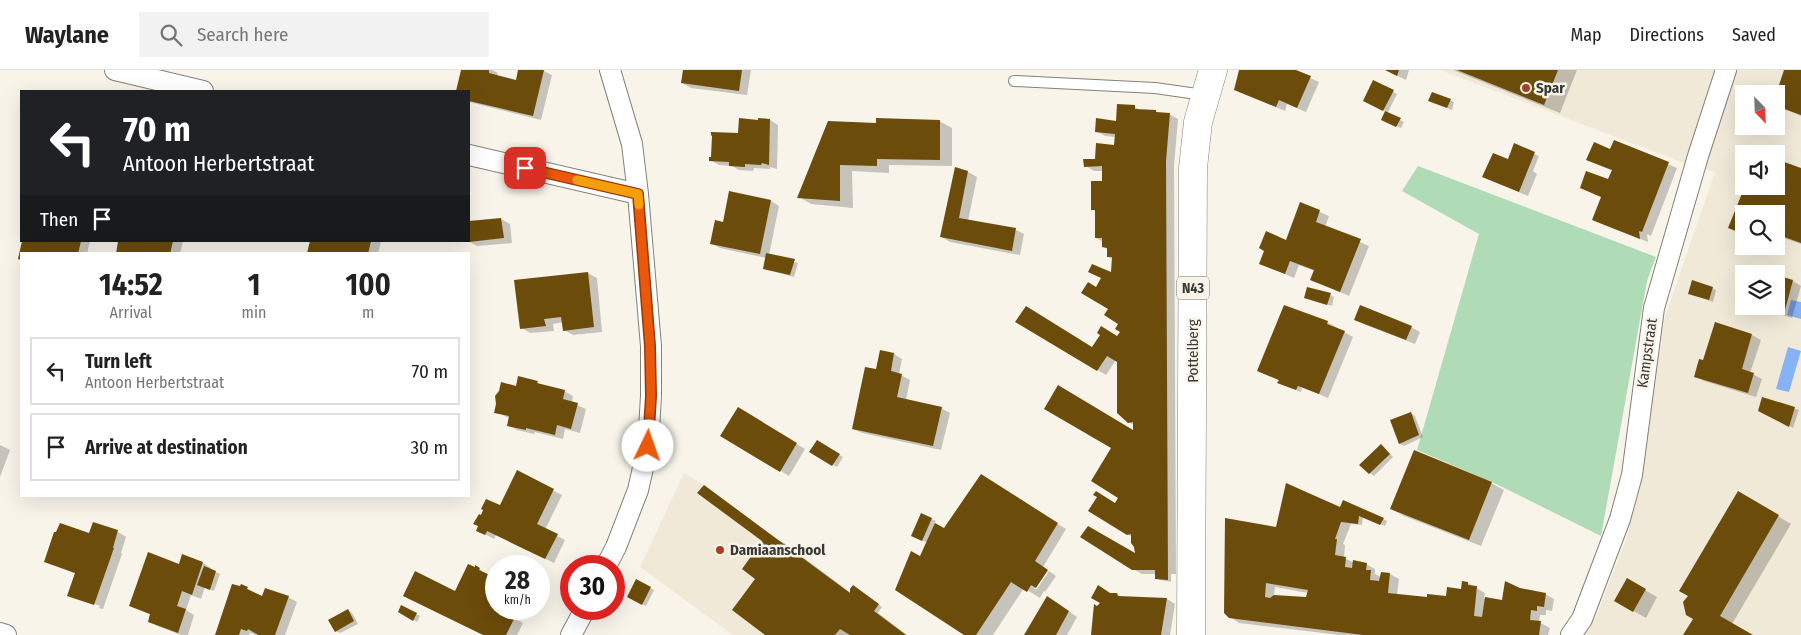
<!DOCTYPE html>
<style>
:root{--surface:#fff;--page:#f2f2f2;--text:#222;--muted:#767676;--line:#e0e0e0}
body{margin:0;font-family:"Fira Sans Condensed",sans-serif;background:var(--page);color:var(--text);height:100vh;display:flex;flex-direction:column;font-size:19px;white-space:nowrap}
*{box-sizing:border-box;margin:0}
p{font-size:16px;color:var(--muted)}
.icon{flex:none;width:28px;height:28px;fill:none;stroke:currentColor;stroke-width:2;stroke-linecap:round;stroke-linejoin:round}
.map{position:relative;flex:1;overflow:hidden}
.panel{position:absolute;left:20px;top:182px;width:450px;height:245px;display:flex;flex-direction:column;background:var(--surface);border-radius:0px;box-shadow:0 5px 20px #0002}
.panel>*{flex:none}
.hud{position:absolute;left:20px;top:20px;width:450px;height:152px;border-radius:0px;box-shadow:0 5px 20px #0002;background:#202124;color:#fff;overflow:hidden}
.needle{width:32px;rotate:157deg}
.buttons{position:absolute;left:1735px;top:15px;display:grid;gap:10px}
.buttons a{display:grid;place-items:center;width:50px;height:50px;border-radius:0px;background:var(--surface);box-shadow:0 5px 20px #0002;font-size:25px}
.speed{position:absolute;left:485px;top:485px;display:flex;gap:10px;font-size:25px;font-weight:700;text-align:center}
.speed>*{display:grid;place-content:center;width:65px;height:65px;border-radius:50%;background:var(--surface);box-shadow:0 5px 20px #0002;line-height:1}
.speed small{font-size:12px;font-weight:400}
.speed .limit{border:8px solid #d22;background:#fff;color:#111}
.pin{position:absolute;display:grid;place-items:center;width:42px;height:42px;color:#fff;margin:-21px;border-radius:10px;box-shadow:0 2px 8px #0006}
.me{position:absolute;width:55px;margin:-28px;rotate:3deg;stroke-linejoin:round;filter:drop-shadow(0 0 4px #0008)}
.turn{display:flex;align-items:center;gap:18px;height:105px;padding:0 20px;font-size:22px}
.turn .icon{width:65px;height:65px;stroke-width:2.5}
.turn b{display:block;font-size:35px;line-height:42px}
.then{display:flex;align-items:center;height:48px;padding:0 20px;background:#0003;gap:10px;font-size:19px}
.eta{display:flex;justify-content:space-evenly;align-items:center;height:85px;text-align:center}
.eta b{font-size:30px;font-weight:700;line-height:35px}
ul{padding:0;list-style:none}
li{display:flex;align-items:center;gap:15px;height:68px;margin:0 10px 8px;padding:0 10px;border:2px solid var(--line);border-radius:0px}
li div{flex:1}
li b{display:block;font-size:19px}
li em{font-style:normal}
header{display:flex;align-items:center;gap:30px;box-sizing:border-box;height:70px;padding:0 25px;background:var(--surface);border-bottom:1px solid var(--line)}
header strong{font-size:24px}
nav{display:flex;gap:28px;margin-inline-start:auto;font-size:18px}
.search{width:350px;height:45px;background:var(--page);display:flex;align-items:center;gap:12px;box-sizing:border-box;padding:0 18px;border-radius:0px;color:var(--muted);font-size:19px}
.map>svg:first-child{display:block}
</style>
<header>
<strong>Waylane</strong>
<div class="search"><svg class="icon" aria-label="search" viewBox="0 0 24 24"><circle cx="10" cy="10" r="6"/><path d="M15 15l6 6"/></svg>Search here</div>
<nav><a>Map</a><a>Directions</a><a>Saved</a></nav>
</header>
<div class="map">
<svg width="1801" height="565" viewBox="0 0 1801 565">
<rect width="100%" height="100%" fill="#f8f4ea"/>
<path fill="#f0e9d8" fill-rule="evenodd" d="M 1440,0 L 1801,0 L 1801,565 L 1585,565 L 1596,546 L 1628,465 L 1665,247 L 1715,102 L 1689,95 ZM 1744,24 L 1776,24 L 1776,56 L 1744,56 ZM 1744,84 L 1776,84 L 1776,116 L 1744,116 ZM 1744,144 L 1776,144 L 1776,176 L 1744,176 ZM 1744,204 L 1776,204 L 1776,236 L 1744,236 Z
M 684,403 L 704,415 L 906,565 L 733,565 L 640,497 Z"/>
<path fill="#afdbb7" d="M 1418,96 L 1656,187 L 1647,211 L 1601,466 L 1492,412 L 1417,380 L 1479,164 L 1402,121 Z"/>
<path fill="#87b2f6" d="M 1791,230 L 1801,232 L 1801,249 L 1787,245 Z
M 1788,277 L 1801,281 L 1789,322 L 1776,319 Z"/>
<path fill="#0003" fill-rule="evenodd" d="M 462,0 L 492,0 L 498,3 L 497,7 L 517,11 L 519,0 L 542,0 L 552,5 L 541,50 L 469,32 L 469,21 L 457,21 Z
M 684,0 L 751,0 L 747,25 L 691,18 L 682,13 Z
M 1241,0 L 1293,0 L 1319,12 L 1306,42 L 1287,34 L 1285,41 L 1236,20 Z
M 1386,0 L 1409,0 L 1406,10 Z
M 1453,0 L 1577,0 L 1560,43 Z
M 1786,0 L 1801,0 L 1801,46 L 1776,35 Z
M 1374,12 L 1397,24 L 1387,44 L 1404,52 L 1401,58 L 1387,52 L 1387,42 L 1364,30 Z
M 1450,30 L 1454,32 L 1452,40 L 1434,32 Z
M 1135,37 L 1142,41 L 1156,41 L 1160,44 L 1169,44 L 1178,49 L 1174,96 L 1176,504 L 1171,504 L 1171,512 L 1160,510 L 1156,508 L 1156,504 L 1142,504 L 1133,499 L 1136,486 L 1132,467 L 1090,440 L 1116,434 L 1120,427 L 1112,377 L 1134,362 L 1134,355 L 1128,352 L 1118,291 L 1116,290 L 1106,305 L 1017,252 L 1093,278 L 1117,267 L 1122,262 L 1120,253 L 1096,219 L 1112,204 L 1113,189 L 1108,187 L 1109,180 L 1104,177 L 1103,172 L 1096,168 L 1097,142 L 1093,140 L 1103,112 L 1103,101 L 1094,101 L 1086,96 L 1115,76 L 1116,67 L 1105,66 L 1096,61 L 1117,52 Z
M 770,50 L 778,55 L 777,99 L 770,97 L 770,99 L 754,98 L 753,101 L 739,100 L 732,96 L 719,95 L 710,90 L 740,65 L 759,51 Z
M 939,51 L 952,58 L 952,96 L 889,95 L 889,103 L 852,101 L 853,138 L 811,134 L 799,127 L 878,54 Z
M 1614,71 L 1677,98 L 1651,166 L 1647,164 L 1648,172 L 1602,154 L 1593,150 L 1602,127 L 1582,118 L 1609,111 L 1613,101 L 1587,90 L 1610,80 Z
M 1514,75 L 1539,86 L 1533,101 L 1537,104 L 1528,126 L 1493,111 L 1514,93 Z
M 956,99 L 968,102 L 977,107 L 968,151 L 1016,160 L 1024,164 L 1020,185 L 950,172 L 942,167 Z
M 1801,99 L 1801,174 L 1776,165 L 1776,144 L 1744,144 L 1741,165 L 1729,158 L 1745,116 L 1776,116 Z
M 771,131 L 779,136 L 769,185 L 798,193 L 794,207 L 764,199 L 766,188 L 720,178 L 711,173 L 723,153 Z
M 1301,134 L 1329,146 L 1325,157 L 1369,176 L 1349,226 L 1312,210 L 1315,201 L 1299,195 L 1294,208 L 1260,193 L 1266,181 L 1287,172 Z
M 501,149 L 510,154 L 512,173 L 477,176 L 468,171 L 469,152 Z
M 23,171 L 90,171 L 87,184 L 21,184 L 21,189 L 19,188 Z
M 120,171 L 183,171 L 180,184 L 117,184 Z
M 312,171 L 381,171 L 378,184 L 311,184 Z
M 588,203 L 597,208 L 602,262 L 573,265 L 564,260 L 563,252 L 553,254 L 554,261 L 530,263 L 522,258 Z
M 1776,207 L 1793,211 L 1801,216 L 1792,248 L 1753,236 L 1776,236 Z
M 1712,218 L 1716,220 L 1713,232 L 1690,224 Z
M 1330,225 L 1334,227 L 1332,236 L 1305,228 Z
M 1355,249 L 1411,257 L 1420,262 L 1415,274 L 1364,254 Z
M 1327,252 L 1353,267 L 1328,328 L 1300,316 L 1302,319 L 1301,322 L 1283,315 L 1280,311 L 1258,301 Z
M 1715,254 L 1752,265 L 1761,270 L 1750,303 L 1762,309 L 1756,327 L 1704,311 L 1695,306 L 1704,291 Z
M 881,281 L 894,284 L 902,289 L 899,304 L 910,310 L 906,330 L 941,338 L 950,343 L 941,380 L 862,363 L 853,359 L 877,301 Z
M 537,313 L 543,316 L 564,321 L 573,326 L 572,333 L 586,339 L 580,363 L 565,359 L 563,369 L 535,362 L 534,364 L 517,360 L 508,355 L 509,348 L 496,342 L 517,317 Z
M 1763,328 L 1799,340 L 1793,358 L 1759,340 Z
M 738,338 L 805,379 L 789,406 L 722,365 Z
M 1411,343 L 1415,346 L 1423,367 L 1404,376 L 1400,374 L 1392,351 Z
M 817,372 L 843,387 L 837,397 L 811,382 Z
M 0,375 L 10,380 L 0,407 Z
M 1382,375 L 1393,387 L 1374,406 L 1370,403 Z
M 517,402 L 562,425 L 545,460 L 565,470 L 554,493 L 496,465 L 494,469 L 477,460 L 482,447 L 501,437 Z
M 989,411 L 1066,459 L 1043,497 L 1047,499 L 1034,519 L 1037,519 L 1049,501 L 1056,506 L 1045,522 L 1044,521 L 1040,528 L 1024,518 L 993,565 L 966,565 L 921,488 L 928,473 L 917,468 L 922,445 L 936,451 L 934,454 L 944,460 Z
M 1491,413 L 1504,420 L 1481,476 L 1404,446 L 1392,439 Z
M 1739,423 L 1791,454 L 1732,554 L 1751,565 L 1685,565 L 1694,548 L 1690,526 Z
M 1346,441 L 1383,449 L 1387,451 L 1385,456 L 1363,447 L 1362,455 L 1351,454 L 1343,474 L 1345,475 L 1344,488 L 1355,493 L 1366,494 L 1375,499 L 1375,504 L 1381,507 L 1382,503 L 1390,504 L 1399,509 L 1397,525 L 1428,528 L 1447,527 L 1462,521 L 1468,513 L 1485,523 L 1484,529 L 1503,531 L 1520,519 L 1545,524 L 1554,529 L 1552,541 L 1546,540 L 1546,545 L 1540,545 L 1539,552 L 1550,558 L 1548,565 L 1340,565 L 1239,553 L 1230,547 L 1277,459 ZM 1275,517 L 1308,523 L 1307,529 L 1274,526 Z
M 118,462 L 126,467 L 121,483 L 122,484 L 103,539 L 99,538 L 100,536 L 76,527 L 76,529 L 69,525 L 76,504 L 45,491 L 90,465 Z
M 772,467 L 784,473 L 851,523 L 857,519 L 882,537 L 878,543 L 907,565 L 767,565 L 757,509 Z
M 182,486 L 203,493 L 211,498 L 211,500 L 220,504 L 214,521 L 205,517 L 201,529 L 191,525 L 186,540 L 194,545 L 188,565 L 181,565 L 158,556 L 149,551 L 151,545 L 130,535 L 180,496 Z
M 476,497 L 496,510 L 496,539 L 504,539 L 502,542 L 523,553 L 517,565 L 484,565 L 456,523 Z
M 1628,510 L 1657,527 L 1646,548 L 1616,531 Z
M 242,516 L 263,527 L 288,527 L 297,532 L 285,565 L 259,565 L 256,563 L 256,565 L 250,563 L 249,565 L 216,565 Z
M 650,518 L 654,520 L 646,536 L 629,527 Z
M 1111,524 L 1117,524 L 1123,528 L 1167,529 L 1175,534 L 1170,565 L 1092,565 L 1097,538 Z
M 1056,532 L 1077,547 L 1067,565 L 1025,565 Z
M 402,536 L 420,546 L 417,552 L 400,542 Z
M 348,540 L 352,543 L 358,554 L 340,563 L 336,561 Z"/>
<path fill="#6c4c0a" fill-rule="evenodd" d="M 461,0 L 489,0 L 489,3 L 516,10 L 518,0 L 544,0 L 533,46 L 469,31 L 469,21 L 456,21 Z
M 683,0 L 742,0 L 739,21 L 681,13 Z
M 1239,0 L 1296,0 L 1311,6 L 1297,38 L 1279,30 L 1276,37 L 1234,20 Z
M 1385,0 L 1399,0 L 1397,6 Z
M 1457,0 L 1558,0 L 1544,35 Z
M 1784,0 L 1801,0 L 1801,45 L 1776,36 L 1776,24 Z
M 1373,10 L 1394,20 L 1383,41 L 1363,31 Z
M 1432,22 L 1451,29 L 1447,38 L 1428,31 Z
M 1117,34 L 1135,35 L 1135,39 L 1156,40 L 1156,42 L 1170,43 L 1166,91 L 1168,510 L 1155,509 L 1155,500 L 1132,500 L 1080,467 L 1088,456 L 1135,483 L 1134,477 L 1131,473 L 1131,464 L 1127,465 L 1088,441 L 1097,427 L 1093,425 L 1096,421 L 1115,433 L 1118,428 L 1091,411 L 1111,378 L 1044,339 L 1058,315 L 1133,360 L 1133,352 L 1128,353 L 1117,343 L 1117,292 L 1107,286 L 1097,301 L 1015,252 L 1026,236 L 1092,277 L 1100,265 L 1097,263 L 1101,256 L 1117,266 L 1120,262 L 1115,259 L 1118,254 L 1104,245 L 1108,239 L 1081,223 L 1088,212 L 1096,217 L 1101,208 L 1088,202 L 1092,194 L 1111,202 L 1112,187 L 1107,187 L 1107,178 L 1102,177 L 1102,168 L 1095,168 L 1095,140 L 1091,140 L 1091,111 L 1102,111 L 1102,96 L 1084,97 L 1083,89 L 1095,89 L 1096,73 L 1114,75 L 1115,64 L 1095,62 L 1096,48 L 1116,51 Z
M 1385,41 L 1401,48 L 1396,57 L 1381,50 Z
M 739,48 L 758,50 L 758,48 L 770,49 L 769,95 L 762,93 L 761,95 L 745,94 L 745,97 L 729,96 L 729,92 L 709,91 L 709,87 L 711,87 L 712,66 L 711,65 L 711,62 L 738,63 Z
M 876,48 L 940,50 L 940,90 L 877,89 L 877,96 L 840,95 L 840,131 L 797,128 L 828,51 L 876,53 Z
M 1614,70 L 1669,92 L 1642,162 L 1639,161 L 1640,169 L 1592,150 L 1601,127 L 1580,118 L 1586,101 L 1608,109 L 1612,100 L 1586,90 L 1594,72 L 1610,79 Z
M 1514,73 L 1535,82 L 1519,122 L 1482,107 L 1493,83 L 1508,89 Z
M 1776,89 L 1801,98 L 1801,173 L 1776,164 L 1776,144 L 1744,144 L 1744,164 L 1728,158 L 1745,116 L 1776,116 Z
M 955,97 L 968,101 L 959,148 L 1016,158 L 1012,181 L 940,167 Z
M 729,121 L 771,130 L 760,184 L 710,174 L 715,150 L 723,152 Z
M 1300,132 L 1320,140 L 1316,152 L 1361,169 L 1340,222 L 1310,210 L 1314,200 L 1290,191 L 1285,204 L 1259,194 L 1264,181 L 1259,178 L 1266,161 L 1286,170 Z
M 501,148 L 504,168 L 469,172 L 469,151 Z
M 22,171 L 81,171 L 78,184 L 21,184 L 21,190 L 18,189 Z
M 118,171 L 173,171 L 170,184 L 116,184 Z
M 310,171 L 371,171 L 368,184 L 311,184 L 307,183 Z
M 766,183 L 795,189 L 790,205 L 763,199 Z
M 1745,197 L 1768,203 L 1743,204 L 1744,232 L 1736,230 Z
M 588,202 L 594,257 L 563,261 L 561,247 L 544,249 L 546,256 L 520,259 L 514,210 Z
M 1776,205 L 1793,210 L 1784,244 L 1759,237 L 1776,236 Z
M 1692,210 L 1713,217 L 1709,230 L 1688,224 Z
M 1307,217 L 1331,223 L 1327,235 L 1304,228 Z
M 1284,235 L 1328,251 L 1327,254 L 1345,261 L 1319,324 L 1298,316 L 1296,320 L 1277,313 L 1279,310 L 1257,301 Z
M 1360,235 L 1412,256 L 1406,270 L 1354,250 Z
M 1715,252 L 1752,264 L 1742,299 L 1754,303 L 1748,323 L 1694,307 L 1699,289 L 1703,290 Z
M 880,280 L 894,283 L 891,301 L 902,304 L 897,327 L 942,337 L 933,376 L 852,359 L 865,297 L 876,299 Z
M 518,306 L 538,311 L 537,313 L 565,320 L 563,329 L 578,333 L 571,359 L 557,355 L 555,365 L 526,358 L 526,360 L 507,356 L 509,346 L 494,343 L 496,334 L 495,326 L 499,321 L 501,312 L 516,316 Z
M 1762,327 L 1795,337 L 1789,357 L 1758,341 Z
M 738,337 L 797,373 L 780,402 L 720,366 Z
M 1411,342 L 1419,365 L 1399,374 L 1390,350 Z
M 817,370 L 840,384 L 832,396 L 809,382 Z
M 1381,374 L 1390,384 L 1369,404 L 1359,395 Z
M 1414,380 L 1492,412 L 1469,470 L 1390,439 Z
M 517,400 L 554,419 L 537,454 L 558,464 L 545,489 L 487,461 L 485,465 L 476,461 L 478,456 L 473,454 L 479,444 L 481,445 L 483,440 L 481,439 L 486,429 L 500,435 Z
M 981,404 L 1058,453 L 1035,491 L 1048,500 L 1036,518 L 1031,515 L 1027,522 L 1011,512 L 976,565 L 964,565 L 895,520 L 911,481 L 920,486 L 935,453 L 944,458 Z
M 1286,413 L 1340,437 L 1343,430 L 1384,448 L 1380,455 L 1359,446 L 1358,454 L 1341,452 L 1335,469 L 1337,469 L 1335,485 L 1346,487 L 1345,497 L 1352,498 L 1353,490 L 1367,493 L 1366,500 L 1371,500 L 1370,510 L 1379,511 L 1381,502 L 1390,503 L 1388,523 L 1427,527 L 1427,524 L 1446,526 L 1447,517 L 1461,519 L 1462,511 L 1468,512 L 1468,515 L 1477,516 L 1474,546 L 1482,547 L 1485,527 L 1502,530 L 1505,511 L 1520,518 L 1546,523 L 1544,537 L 1537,536 L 1537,541 L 1531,540 L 1530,550 L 1541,551 L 1539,565 L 1363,565 L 1229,548 L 1224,543 L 1225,448 L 1276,457 ZM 1266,513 L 1308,520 L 1306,527 L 1274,525 L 1270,528 L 1265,527 Z
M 704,415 L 850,523 L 850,519 L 853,515 L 879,534 L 874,541 L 906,565 L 850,565 L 840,559 L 835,565 L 765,565 L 732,540 L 755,509 L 742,499 L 762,471 L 697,423 Z
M 1738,421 L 1779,445 L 1720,546 L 1753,565 L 1683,565 L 1693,549 L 1686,545 L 1683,532 L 1688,526 L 1679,521 Z
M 921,443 L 932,448 L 922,471 L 911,466 Z
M 93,452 L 118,460 L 113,478 L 114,478 L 94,535 L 67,526 L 75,503 L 44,492 L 54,462 L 56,462 L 60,453 L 89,463 Z
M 148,482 L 179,494 L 182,484 L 203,492 L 192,525 L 182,521 L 177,536 L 186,539 L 178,563 L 148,552 L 150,544 L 129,536 Z
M 468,494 L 475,497 L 475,495 L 480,498 L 479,500 L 496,508 L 496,532 L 494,537 L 515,547 L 506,565 L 483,565 L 403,526 L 415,501 L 455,521 Z
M 204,496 L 216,501 L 210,520 L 197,515 Z
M 1627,508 L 1646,519 L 1633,542 L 1614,531 Z
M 636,509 L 651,517 L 642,535 L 627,527 Z
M 232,514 L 240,516 L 241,514 L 248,517 L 247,519 L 262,526 L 265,518 L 289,526 L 275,565 L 258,565 L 248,559 L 247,561 L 241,559 L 239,565 L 215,565 Z
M 1098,515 L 1110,523 L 1117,523 L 1118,526 L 1167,528 L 1161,565 L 1091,565 L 1094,534 L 1097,536 L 1100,533 L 1091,528 Z
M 1047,526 L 1069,541 L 1056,565 L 1024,565 Z
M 401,535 L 417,543 L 413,551 L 398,542 Z
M 348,539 L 354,551 L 335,562 L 328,550 Z"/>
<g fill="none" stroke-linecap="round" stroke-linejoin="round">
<g stroke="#848077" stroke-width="12">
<path id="service" d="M 1014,11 L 1155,18 L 1204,25"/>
</g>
<g stroke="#848077" stroke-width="22">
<path id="minor" d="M 115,0 L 203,21
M 469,85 L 638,124
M 606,496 L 616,477 L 638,420 L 648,376 L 651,326 L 651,276 L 638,124 L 632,74 L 610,0
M 0,563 L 6,565
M 571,565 L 585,539
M 1571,565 L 1582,549 L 1620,449 L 1632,405 L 1654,238 L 1698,86 L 1726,0"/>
</g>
<g stroke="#848077" stroke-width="29">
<path id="primary" d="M 1191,565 L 1193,98 L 1198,52 L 1213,0"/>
</g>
<use href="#service" stroke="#fff" stroke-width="10"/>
<use href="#minor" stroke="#fff" stroke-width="20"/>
<use href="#primary" stroke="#fff" stroke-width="28"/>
</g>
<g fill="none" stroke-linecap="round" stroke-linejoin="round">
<g stroke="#983908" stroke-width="12">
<path id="route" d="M 525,98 L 638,124 L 650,276 L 651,326 L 648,376"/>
</g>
<use href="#route" stroke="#ea580c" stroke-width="9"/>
<path stroke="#f59e0b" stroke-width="9" d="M 577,110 L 638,124 L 639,135"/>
</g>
<g fill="#a8401f" stroke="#f8f4ea" stroke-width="2">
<circle cx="1526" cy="18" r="5"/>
<circle cx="720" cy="480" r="5"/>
</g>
<g text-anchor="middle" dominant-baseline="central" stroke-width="5" stroke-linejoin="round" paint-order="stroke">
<rect fill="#f8f4ea" stroke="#73716b" stroke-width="1" x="1177" y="206.5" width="32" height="23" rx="4"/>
<g font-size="14" font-weight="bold" fill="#3a3935">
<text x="1193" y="218">N43</text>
</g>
<g font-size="15" font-weight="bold" fill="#3a3935" stroke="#f8f4ea" text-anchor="start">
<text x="1536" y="18">Spar</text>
<text x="730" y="480">Damiaanschool</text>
</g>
<g font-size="15" fill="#3a3935" stroke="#f8f4ea">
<text transform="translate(1193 281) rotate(-90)">Pottelberg</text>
<text transform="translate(1647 283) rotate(-82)">Kampstraat</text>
</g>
</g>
</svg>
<div class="buttons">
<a><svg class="needle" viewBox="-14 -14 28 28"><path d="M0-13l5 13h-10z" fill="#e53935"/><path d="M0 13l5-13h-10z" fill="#767676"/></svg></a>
<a><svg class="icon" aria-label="sound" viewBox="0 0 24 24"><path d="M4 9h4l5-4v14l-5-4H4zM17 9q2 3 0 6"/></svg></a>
<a><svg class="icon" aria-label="search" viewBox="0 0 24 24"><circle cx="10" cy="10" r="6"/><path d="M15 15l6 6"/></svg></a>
<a><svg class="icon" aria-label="layers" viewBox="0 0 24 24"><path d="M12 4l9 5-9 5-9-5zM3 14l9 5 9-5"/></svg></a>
</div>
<div class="speed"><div>28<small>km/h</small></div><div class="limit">30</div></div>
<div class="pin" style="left:525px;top:98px;background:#d93025"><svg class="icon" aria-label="arrive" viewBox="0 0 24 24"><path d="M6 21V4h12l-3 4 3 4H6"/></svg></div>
<svg class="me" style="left:648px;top:376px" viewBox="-20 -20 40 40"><circle r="19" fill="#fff"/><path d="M0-13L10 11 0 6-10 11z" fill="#ea580c"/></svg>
<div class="hud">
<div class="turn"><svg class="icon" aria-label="left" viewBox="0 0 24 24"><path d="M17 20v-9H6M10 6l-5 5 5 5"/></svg><div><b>70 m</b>Antoon Herbertstraat</div></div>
<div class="then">Then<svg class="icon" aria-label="arrive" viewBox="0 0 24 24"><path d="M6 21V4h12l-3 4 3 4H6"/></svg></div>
</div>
<section class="panel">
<div class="eta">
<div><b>14:52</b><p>Arrival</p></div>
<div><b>1</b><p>min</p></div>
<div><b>100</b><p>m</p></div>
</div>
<ul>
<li><svg class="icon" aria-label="left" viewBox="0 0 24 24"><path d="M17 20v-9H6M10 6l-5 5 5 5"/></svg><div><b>Turn left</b><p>Antoon Herbertstraat</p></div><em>70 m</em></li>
<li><svg class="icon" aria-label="arrive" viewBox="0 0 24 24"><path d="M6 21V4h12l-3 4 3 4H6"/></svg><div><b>Arrive at destination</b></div><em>30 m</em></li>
</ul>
</section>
</div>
